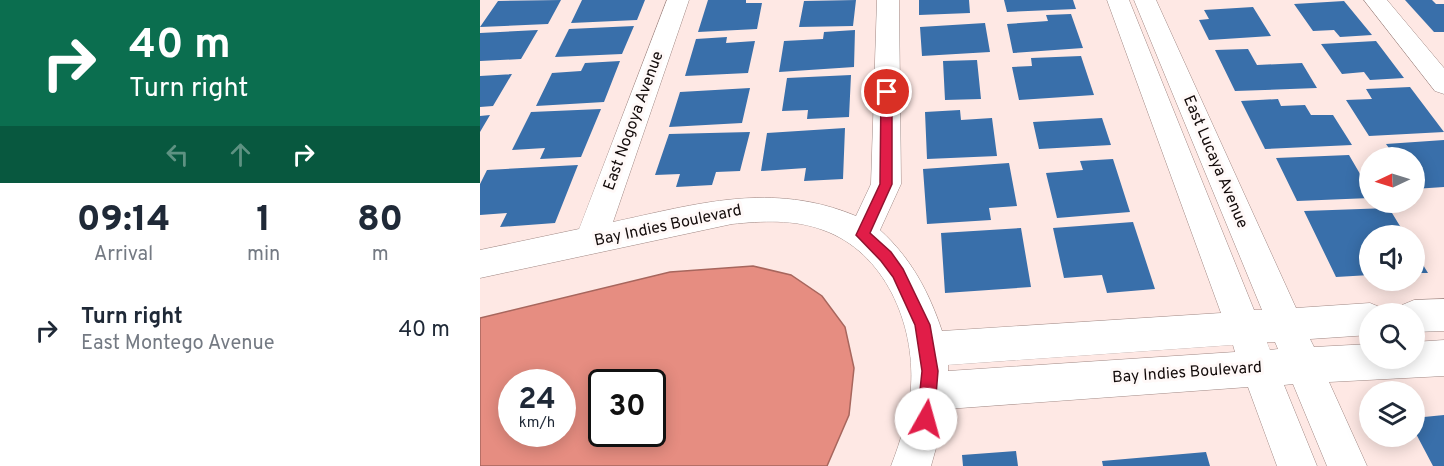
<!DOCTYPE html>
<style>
:root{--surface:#fff;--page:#f6f6f7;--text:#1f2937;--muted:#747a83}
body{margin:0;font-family:Overpass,sans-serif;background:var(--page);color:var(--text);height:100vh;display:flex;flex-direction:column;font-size:22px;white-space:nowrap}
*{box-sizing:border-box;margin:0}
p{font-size:20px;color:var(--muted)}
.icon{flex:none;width:33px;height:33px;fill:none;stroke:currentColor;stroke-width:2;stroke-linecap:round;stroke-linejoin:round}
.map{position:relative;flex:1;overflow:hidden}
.panel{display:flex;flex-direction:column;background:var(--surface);width:480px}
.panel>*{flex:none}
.top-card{background:#0b6e4f;color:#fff;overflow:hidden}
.needle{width:39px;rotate:266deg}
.fabs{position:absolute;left:879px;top:147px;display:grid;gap:12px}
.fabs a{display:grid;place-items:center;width:66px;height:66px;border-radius:50%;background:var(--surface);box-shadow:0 3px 15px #0003;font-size:30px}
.speed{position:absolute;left:18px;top:369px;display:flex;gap:12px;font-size:30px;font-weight:700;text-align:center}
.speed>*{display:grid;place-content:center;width:78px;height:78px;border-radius:50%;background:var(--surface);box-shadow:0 3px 15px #0003;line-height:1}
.speed small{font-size:15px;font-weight:400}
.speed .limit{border:3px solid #111;border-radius:9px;background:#fff;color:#111}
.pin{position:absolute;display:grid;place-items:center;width:51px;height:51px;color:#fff;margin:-26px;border:3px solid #fff;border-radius:50%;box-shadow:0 2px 6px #0007}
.me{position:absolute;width:66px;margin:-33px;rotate:7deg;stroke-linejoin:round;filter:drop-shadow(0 0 4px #0008)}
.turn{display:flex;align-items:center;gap:21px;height:126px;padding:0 30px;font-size:27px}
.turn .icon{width:78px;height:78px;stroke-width:2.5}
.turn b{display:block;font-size:42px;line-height:51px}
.lanes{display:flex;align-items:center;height:57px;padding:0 30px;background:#0003;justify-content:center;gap:30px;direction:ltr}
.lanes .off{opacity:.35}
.eta{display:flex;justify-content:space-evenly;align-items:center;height:102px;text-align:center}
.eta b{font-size:36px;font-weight:800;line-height:42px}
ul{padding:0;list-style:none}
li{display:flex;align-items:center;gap:18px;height:90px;padding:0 30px}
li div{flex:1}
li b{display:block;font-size:22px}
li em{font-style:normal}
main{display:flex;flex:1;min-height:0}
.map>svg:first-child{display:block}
</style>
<main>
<section class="panel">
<div class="top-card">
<div class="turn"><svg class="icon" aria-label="right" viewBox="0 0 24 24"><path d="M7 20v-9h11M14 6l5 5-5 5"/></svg><div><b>40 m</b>Turn right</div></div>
<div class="lanes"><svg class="icon off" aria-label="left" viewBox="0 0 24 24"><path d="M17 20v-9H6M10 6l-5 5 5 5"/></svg><svg class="icon off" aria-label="ahead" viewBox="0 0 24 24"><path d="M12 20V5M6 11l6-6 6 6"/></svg><svg class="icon" aria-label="right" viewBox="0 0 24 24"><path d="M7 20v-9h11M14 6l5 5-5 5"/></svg></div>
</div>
<div class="eta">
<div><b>09:14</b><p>Arrival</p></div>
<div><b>1</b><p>min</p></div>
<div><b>80</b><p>m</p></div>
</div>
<ul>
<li><svg class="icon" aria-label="right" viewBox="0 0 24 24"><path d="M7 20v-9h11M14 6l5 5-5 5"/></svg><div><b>Turn right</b><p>East Montego Avenue</p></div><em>40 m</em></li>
</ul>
</section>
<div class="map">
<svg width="964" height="466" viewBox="0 0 964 466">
<rect width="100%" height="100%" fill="#fee8e4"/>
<path fill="#e68d81" stroke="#a7665d" stroke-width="1.5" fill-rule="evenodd" d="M 273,266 L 311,275 L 342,296 L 365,327 L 374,368 L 369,415 L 347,466 L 0,466 L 0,318 L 190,272 ZM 32,382 L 82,382 L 82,434 L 32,434 ZM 122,382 L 172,382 L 172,434 L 122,434 Z"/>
<path fill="#396faa" d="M 81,0 L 68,24 L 0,27 L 18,1 Z
M 102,0 L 165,0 L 157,20 L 91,23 Z
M 228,0 L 266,0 L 266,3 L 282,3 L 277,29 L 218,32 Z
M 376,0 L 373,26 L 319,27 L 324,1 Z
M 439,0 L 489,0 L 490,13 L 439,15 Z
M 524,0 L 593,0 L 596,9 L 527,12 Z
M 925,0 L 952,0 L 956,4 L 964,4 L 964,32 L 954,32 Z
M 864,1 L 892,35 L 860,37 L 854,30 L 833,31 L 814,4 Z
M 773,7 L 791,36 L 729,40 L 719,20 L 729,19 L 724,10 Z
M 591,14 L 603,48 L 533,53 L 527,24 L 568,21 L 566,15 Z
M 505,23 L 510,52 L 442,56 L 440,27 Z
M 154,26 L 142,54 L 75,57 L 89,29 Z
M 58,30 L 41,59 L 0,61 L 0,33 Z
M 375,30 L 374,67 L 299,72 L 304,41 L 343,39 L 344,32 Z
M 247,37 L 246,43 L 275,41 L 268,73 L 205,76 L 216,39 Z
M 896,41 L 924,78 L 890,80 L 884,72 L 862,74 L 841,44 Z
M 768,49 L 777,65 L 822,63 L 837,88 L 755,91 L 735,50 Z
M 601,56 L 614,95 L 539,100 L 532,67 L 552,66 L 551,58 Z
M 497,60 L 501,99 L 465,100 L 463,61 Z
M 140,61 L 124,102 L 56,106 L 72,73 L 101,71 L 105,63 Z
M 32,74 L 13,106 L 0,107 L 0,76 Z
M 371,75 L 369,117 L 327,119 L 328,110 L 302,111 L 307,78 Z
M 930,87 L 964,132 L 889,136 L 866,100 L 892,99 L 886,89 Z
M 270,88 L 262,123 L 189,127 L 200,92 Z
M 798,99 L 801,106 L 825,105 L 831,115 L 853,115 L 872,145 L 785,149 L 761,101 Z
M 121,109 L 101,157 L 60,159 L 65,148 L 32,150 L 51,112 Z
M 480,110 L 481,120 L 512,118 L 517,156 L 447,159 L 445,112 Z
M 10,115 L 0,132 L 0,116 Z
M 622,118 L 631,145 L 559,149 L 553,122 Z
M 365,128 L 363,179 L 324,181 L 326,168 L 281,171 L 287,133 Z
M 270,132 L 260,171 L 236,172 L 232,185 L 196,187 L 200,174 L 175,175 L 189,134 Z
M 964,140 L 964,187 L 934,189 L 934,158 L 916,158 L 906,144 Z
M 869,155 L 890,191 L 890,198 L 817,201 L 796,158 Z
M 633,159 L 650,212 L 577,218 L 566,173 L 603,170 L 600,161 Z
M 529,163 L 537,206 L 509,208 L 511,220 L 447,224 L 443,169 Z
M 98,165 L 75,223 L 20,227 L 27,213 L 0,215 L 0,184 L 7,170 Z
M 909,208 L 926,236 L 890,236 L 890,275 L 856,277 L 824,211 Z
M 653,222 L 675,289 L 627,293 L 622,275 L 584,278 L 573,228 Z
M 541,228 L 551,287 L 465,293 L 461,233 Z
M 934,250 L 948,273 L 934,273 Z
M 964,415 L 964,466 L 953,466 L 934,430 L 934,418 Z
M 536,451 L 538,466 L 483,466 L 482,455 Z
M 726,452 L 730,466 L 623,466 L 622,461 Z"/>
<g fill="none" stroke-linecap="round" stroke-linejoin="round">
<g stroke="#a08884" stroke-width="1">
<path id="street" d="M 187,0 L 209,0 L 133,222 C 217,204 292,181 376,216 L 391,184 L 397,0 L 419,0 L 421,184 L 400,230 C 431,258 449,292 462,331 L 741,313 L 627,0 L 649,0 L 774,310 L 782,310 L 654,0 L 676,0 L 816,308 L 890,303 L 902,308 L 905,314 L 890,314 L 890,335 L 830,339 L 834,347 L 890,344 L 890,358 L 934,358 L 934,342 L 964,340 L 964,376 L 849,382 L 887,466 L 847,466 L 813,384 L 804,385 L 837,466 L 797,466 L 768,387 L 467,409 L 451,466 L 411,466 C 421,440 429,414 431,386 C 435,324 405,252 343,230 C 314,219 282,221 252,224 L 0,278 L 0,250 L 99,229 ZM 787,342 L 795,342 L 798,349 L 790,350 ZM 753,345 L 755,352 L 468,371 L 468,365 Z
M 884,0 L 907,0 L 964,68 L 964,94 L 955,91 Z
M 964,299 L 964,331 L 934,332 L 934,314 L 918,314 L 922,305 L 934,300 Z"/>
</g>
<use href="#street" fill="#fff" fill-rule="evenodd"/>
</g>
<path fill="#e11d48" stroke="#92132f" stroke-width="1.5" d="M 407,88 L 412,92 L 412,184 L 390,233 L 411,252 L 423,269 L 450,325 L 458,371 L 454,419 L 452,425 L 446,427 L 440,425 L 437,419 L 442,371 L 435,325 L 413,277 L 401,261 L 376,235 L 400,184 L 401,92 Z"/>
<g text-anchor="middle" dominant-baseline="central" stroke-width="6" stroke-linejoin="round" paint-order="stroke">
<g font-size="16" fill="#130b0a" stroke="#fff9f8">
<text transform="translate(154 121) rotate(-70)">East Nogoya Avenue</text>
<text transform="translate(735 162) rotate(67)">East Lucaya Avenue</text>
<text transform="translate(188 226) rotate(-12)">Bay Indies Boulevard</text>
<text transform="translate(707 373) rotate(-4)">Bay Indies Boulevard</text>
</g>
</g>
</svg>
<div class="fabs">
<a><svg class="needle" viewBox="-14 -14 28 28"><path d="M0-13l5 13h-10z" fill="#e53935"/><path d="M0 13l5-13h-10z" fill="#747a83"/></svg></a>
<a><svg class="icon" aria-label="sound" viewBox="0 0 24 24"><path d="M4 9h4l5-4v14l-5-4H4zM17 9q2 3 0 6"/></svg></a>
<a><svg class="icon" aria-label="search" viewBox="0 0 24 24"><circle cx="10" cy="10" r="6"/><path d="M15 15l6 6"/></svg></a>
<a><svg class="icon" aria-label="layers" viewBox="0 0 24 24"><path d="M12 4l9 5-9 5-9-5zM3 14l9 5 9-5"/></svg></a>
</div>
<div class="speed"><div>24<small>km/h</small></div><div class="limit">30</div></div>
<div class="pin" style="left:407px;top:92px;background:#d93025"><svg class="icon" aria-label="arrive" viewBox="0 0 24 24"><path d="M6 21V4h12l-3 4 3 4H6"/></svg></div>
<svg class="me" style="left:446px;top:419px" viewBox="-20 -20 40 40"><circle r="19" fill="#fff"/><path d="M0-13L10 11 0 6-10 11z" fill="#e11d48"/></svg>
</div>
</main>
